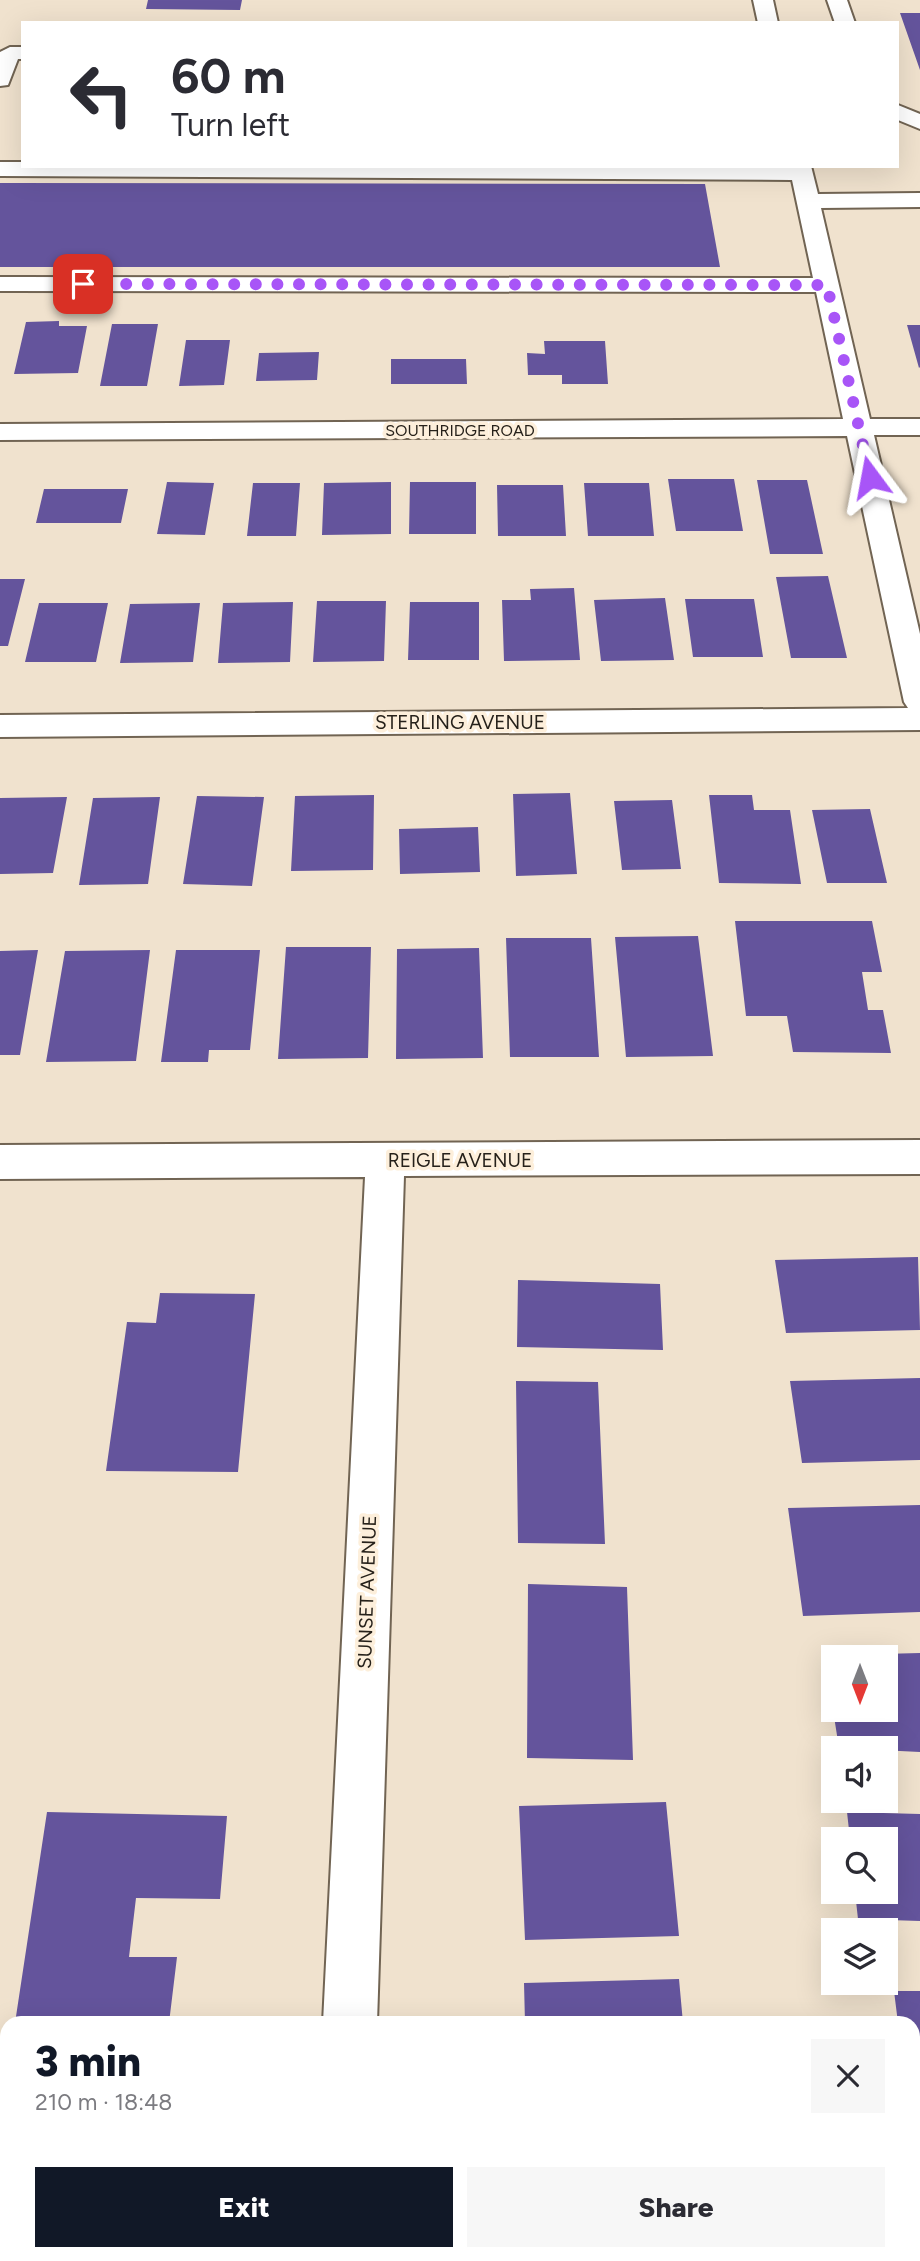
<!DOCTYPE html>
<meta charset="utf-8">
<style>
:root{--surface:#fff;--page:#f7f7f7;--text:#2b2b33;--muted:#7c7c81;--accent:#111827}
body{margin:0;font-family:Figtree,sans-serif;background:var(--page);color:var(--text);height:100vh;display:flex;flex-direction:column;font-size:26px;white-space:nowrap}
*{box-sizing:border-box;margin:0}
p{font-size:23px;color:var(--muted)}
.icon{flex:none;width:38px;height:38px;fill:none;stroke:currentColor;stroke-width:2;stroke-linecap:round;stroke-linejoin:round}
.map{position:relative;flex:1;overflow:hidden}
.panel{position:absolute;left:0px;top:2016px;width:920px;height:245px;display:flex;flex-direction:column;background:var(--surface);border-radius:21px 21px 0 0;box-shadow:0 7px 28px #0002}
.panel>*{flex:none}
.hud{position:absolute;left:21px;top:21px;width:878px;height:147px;border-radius:0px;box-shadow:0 7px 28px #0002;background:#fff;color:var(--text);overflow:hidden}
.needle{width:46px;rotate:180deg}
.fabs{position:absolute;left:821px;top:1645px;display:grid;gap:14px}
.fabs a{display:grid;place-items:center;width:77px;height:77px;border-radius:0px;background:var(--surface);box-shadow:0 7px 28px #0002;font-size:35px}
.pin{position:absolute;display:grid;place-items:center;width:60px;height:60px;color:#fff;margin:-30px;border-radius:14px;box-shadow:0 4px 10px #0006}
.me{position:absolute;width:77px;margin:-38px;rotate:347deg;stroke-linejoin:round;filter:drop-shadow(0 0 5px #0008)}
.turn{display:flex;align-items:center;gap:24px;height:147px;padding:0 35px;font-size:32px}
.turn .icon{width:91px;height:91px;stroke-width:2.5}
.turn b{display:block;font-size:49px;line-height:60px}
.round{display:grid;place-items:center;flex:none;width:74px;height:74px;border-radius:0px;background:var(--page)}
.summary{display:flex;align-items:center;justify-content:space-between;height:119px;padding:0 35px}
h1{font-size:42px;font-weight:800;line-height:52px;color:var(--accent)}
.action{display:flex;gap:14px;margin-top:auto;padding:14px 35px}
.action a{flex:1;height:80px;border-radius:0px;background:var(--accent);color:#fff;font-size:28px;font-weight:800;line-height:80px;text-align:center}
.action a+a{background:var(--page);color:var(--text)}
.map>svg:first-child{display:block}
</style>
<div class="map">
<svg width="920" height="2261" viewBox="0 0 920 2261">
<rect width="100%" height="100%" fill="#f0e2ce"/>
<path fill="#64549c" d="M 148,0 L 242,0 L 240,10 L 146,9 Z
M 900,13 L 920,13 L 920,70 Z
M 0,183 L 705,184 L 720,267 L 0,267 Z
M 59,321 L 59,326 L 87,326 L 78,373 L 14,374 L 26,322 Z
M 112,324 L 158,324 L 147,386 L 100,386 Z
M 907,325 L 920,325 L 920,367 L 919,368 Z
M 186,340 L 230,340 L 224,385 L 179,386 Z
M 544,341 L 605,341 L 608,384 L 562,384 L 562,375 L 528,375 L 527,353 L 545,354 Z
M 319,352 L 317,380 L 256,381 L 259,353 Z
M 391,359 L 466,359 L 467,384 L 391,384 Z
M 668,479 L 734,479 L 743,531 L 676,531 Z
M 757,480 L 807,480 L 823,554 L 770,554 Z
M 167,482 L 214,483 L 205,535 L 157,534 Z
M 391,482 L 391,534 L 322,535 L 324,483 Z
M 410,482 L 476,482 L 476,534 L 409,534 Z
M 253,483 L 300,483 L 296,536 L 247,536 Z
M 584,483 L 649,483 L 654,536 L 588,536 Z
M 497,485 L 563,485 L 566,536 L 498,536 Z
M 44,489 L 128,489 L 121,523 L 36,523 Z
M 828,576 L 847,658 L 791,658 L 776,577 Z
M 0,579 L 25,579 L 8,646 L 0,646 Z
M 574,588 L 580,660 L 504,661 L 502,600 L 531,600 L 530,589 Z
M 665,598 L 674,660 L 601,661 L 594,600 Z
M 685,599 L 754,599 L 763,657 L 693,657 Z
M 317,601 L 386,601 L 384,661 L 313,662 Z
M 293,602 L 290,662 L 218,663 L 223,603 Z
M 410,602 L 479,602 L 479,660 L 408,660 Z
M 39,603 L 108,603 L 96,662 L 25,662 Z
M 200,603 L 193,662 L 120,663 L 130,604 Z
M 570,793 L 577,874 L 516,876 L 513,794 Z
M 374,795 L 373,870 L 291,871 L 295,796 Z
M 709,795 L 752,795 L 754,810 L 790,810 L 801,884 L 719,883 Z
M 197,796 L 264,797 L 252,886 L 183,884 Z
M 67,797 L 53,873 L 0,874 L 0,798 Z
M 160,797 L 148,884 L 79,885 L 93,798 Z
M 672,800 L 681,869 L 622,870 L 614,801 Z
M 870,809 L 887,883 L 827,883 L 812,810 Z
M 478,827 L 480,872 L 400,874 L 399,829 Z
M 735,921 L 872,921 L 882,972 L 862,972 L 868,1010 L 883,1010 L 891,1053 L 793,1052 L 787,1016 L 746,1016 Z
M 698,936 L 713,1056 L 626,1057 L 615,937 Z
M 506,938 L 591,938 L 599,1057 L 510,1057 Z
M 286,947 L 371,947 L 368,1058 L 278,1059 Z
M 479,948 L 483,1058 L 396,1059 L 397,949 Z
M 38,950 L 20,1055 L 0,1055 L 0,951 Z
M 150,950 L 136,1061 L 46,1062 L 65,951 Z
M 176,950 L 260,950 L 250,1050 L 209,1050 L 208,1062 L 161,1062 Z
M 918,1257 L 920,1330 L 786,1333 L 775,1260 Z
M 518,1280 L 660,1284 L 663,1350 L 517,1347 Z
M 160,1293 L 255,1294 L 238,1472 L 106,1471 L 127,1322 L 156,1323 Z
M 920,1378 L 920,1460 L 802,1463 L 790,1381 Z
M 516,1381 L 598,1382 L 605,1544 L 518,1543 Z
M 920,1505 L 920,1612 L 803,1616 L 788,1508 Z
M 528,1584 L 627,1587 L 633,1760 L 527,1758 Z
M 920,1653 L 920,1752 L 839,1748 L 833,1710 L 886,1710 L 886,1657 L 844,1657 L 844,1655 Z
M 825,1655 L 833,1655 L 833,1699 L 831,1699 Z
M 666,1802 L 679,1936 L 525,1940 L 519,1806 Z
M 47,1812 L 227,1816 L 220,1899 L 136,1898 L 129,1957 L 177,1957 L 169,2023 L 15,2023 Z
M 847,1812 L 920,1814 L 920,1921 L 858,1919 L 855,1892 L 886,1892 L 886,1839 L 850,1839 Z
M 679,1979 L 683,2023 L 525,2023 L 524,1983 Z
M 894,1991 L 920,1991 L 920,2129 L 914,2129 L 914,2023 L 898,2023 Z"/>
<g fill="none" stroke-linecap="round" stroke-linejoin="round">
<g stroke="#716453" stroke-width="4">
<path id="minor" d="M 753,0 L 773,0 L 778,23 L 758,23 Z
M 827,0 L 847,0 L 855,23 L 835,23 Z
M 10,47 L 23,47 L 23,59 L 18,59 L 8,85 L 0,86 L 0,52 Z
M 898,105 L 920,114 L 920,129 L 898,120 Z
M 0,162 L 23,162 L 23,166 L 811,166 L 818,194 L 920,193 L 920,207 L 821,208 L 870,419 L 920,419 L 920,435 L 874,435 L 920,634 L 920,730 L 0,737 L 0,715 L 908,708 L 904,702 L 847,436 L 0,440 L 0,424 L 843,419 L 816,292 L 0,291 L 0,277 L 813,278 L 792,180 L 0,176 Z
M 920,1140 L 920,1174 L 404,1176 L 377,2023 L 323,2023 L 365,1177 L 0,1179 L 0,1145 Z
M 312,2254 L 368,2254 L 368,2261 L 312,2261 Z"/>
</g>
<use href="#minor" fill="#fff" fill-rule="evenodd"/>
</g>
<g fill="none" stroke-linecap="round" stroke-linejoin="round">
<path stroke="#a855f7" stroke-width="12" stroke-dasharray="0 21.6" d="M 83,284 L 827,285 L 870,477"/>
</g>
<g text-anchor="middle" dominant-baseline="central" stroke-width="7" stroke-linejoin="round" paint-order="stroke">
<g font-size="16" fill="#26211a" stroke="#fdefdb">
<text x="460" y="430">SOUTHRIDGE ROAD</text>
</g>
<g font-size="19" fill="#26211a" stroke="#fdefdb">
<text x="460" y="722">STERLING AVENUE</text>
<text x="460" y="1160">REIGLE AVENUE</text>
<text transform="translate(367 1592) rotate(-88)">SUNSET AVENUE</text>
</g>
</g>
</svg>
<div class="fabs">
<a><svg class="needle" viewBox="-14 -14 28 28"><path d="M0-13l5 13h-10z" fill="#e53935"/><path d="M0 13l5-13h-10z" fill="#7c7c81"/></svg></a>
<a><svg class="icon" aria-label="sound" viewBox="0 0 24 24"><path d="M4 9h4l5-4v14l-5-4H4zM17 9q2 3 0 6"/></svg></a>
<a><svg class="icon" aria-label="search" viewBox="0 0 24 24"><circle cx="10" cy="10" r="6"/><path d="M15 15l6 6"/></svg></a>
<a><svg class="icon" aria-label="layers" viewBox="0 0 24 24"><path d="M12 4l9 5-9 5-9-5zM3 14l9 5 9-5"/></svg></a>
</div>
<div class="pin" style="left:83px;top:284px;background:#d93025"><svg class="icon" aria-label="arrive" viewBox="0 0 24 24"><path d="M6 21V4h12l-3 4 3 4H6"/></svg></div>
<svg class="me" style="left:870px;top:477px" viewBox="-20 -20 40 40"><path d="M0-17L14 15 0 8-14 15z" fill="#a855f7" stroke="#fff" stroke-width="4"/></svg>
<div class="hud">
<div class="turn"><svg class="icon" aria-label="left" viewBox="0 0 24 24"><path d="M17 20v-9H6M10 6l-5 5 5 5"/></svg><div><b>60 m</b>Turn left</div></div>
</div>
<section class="panel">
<div class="summary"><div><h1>3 min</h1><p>210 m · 18:48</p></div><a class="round"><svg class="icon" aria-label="close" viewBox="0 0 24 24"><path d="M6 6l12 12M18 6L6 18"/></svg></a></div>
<div class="action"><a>Exit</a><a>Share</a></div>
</section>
</div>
